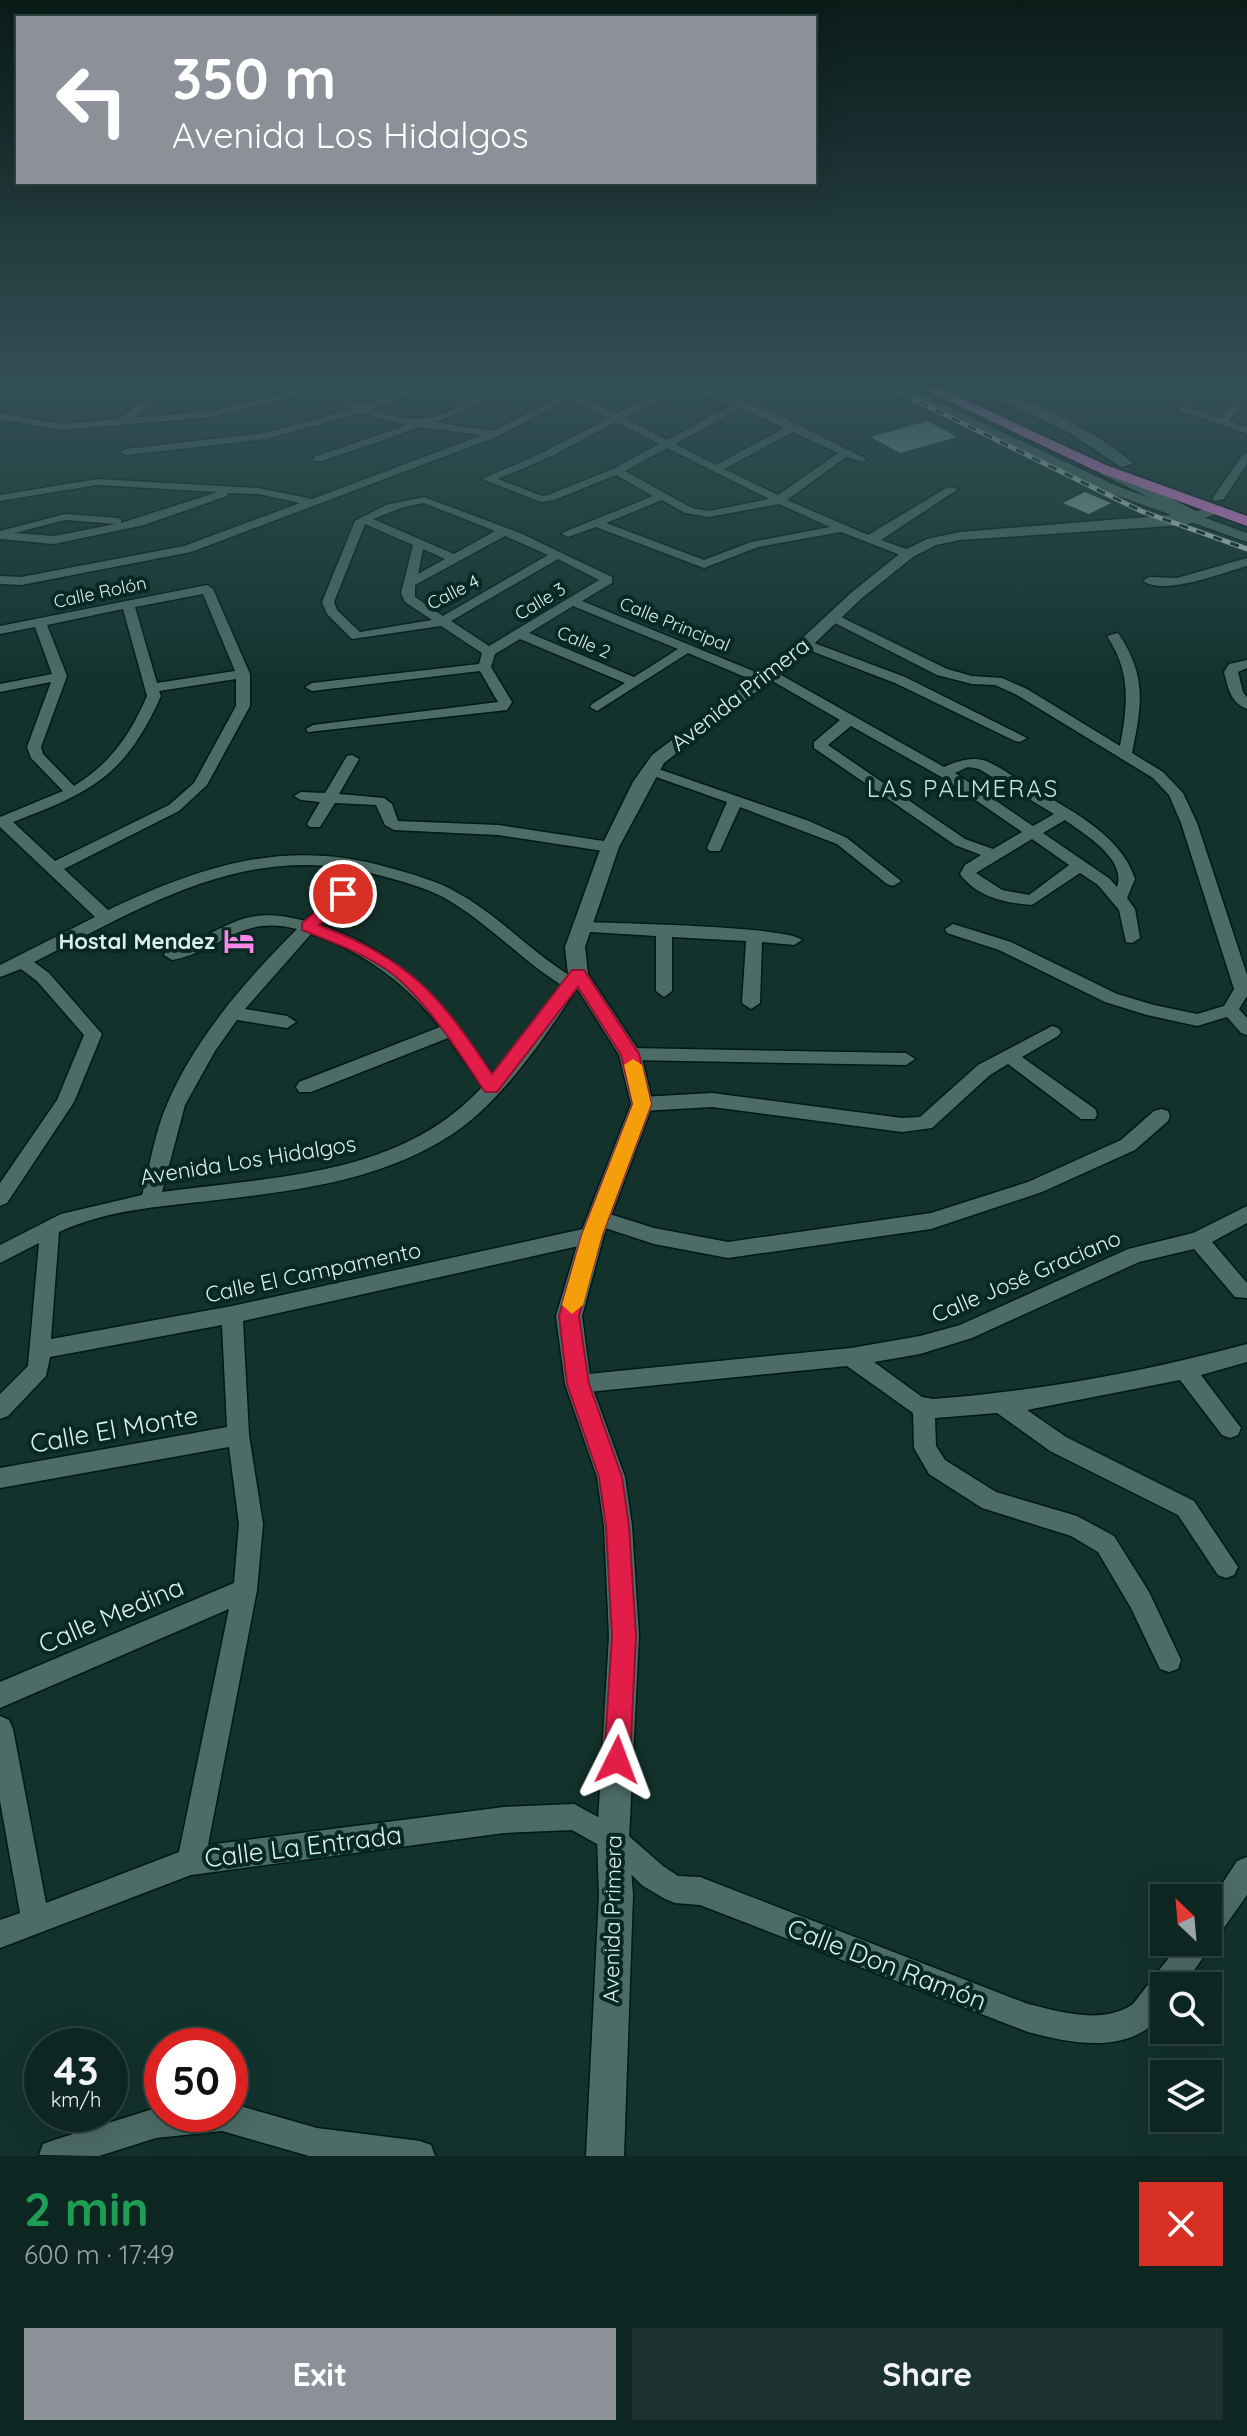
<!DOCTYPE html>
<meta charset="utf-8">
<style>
:root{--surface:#0e2621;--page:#1c322e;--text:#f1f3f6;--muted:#9ba5a5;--line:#2e433f;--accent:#8c9099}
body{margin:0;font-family:Quicksand,sans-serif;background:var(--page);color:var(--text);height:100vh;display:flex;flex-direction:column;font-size:30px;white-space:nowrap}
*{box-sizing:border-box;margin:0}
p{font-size:26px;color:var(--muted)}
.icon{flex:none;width:44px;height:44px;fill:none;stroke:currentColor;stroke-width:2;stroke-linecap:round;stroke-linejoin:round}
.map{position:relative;height:2156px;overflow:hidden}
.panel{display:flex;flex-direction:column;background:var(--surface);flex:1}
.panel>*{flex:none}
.top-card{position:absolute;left:16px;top:16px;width:800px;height:168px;border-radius:0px;box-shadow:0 8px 32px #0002,0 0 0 2px var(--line);background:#8c9099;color:#fff;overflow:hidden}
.needle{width:52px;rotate:334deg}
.fabs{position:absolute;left:1150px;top:1884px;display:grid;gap:16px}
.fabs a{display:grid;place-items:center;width:72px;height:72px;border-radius:0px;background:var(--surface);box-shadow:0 8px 32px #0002,0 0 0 2px var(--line);font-size:40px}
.speed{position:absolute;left:24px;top:2028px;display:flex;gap:16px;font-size:40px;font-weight:700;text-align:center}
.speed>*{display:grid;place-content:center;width:104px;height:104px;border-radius:50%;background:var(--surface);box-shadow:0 8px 32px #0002,0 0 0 2px var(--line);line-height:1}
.speed small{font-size:20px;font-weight:400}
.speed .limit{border:12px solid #d22;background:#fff;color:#111}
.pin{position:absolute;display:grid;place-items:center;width:68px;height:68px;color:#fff;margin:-34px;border:4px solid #fff;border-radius:50%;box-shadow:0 2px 8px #0007}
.me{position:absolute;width:88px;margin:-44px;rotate:3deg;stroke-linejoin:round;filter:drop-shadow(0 0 6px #0008)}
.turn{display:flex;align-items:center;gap:28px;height:168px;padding:0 24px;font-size:36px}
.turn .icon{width:104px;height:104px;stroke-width:2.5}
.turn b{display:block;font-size:56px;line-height:68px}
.round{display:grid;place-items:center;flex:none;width:84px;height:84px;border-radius:0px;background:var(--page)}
.head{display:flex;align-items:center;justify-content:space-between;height:136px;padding:0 24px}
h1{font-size:48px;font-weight:700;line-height:60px;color:#1e9e55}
.button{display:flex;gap:16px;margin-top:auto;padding:16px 24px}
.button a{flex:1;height:92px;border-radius:0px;background:var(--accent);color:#fff;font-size:32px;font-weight:700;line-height:92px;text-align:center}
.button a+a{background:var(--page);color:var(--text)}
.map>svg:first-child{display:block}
</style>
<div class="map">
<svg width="1247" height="2156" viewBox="0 0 1247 2156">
<rect width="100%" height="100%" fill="#13322c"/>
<path fill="#87a8a1" d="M 927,421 L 957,437 L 900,453 L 871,437 Z
M 1085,492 L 1111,503 L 1089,514 L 1063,503 Z"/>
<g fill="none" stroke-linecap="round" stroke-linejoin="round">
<g stroke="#001915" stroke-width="3">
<path id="minor" d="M 161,386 L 220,386 L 215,389 L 165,393 L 134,418 L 213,411 L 314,386 L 331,386 L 362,406 L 416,386 L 430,386 L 371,410 C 401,420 432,424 461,405 C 474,396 483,386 499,386 L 464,412 L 434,422 L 493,431 L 579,386 L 591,386 L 578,394 L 616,414 C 633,405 653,389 671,386 C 717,378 821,438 865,458 L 865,462 L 846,457 L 787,500 L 868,535 L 948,487 L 958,489 L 881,540 L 912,551 L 912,557 L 908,558 L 841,532 L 758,547 L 704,568 L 596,527 L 568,537 L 562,534 L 564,532 L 653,496 L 616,475 L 554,500 L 541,502 L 482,479 L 544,452 L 609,418 L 570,398 L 499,436 L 191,552 L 21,585 L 0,584 L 0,576 L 21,577 L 184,546 L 300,503 L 258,494 L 228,493 L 227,496 L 144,525 L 54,544 L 0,539 L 0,531 L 65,514 L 117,518 L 121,519 L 121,523 L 218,492 L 97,485 L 0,501 L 0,495 L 97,479 L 258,488 L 312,499 L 482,435 L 421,427 L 322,461 L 314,461 L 314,457 L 407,425 L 361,413 L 266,439 L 126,455 L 121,452 L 126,449 L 265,433 L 352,409 L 321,390 L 213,417 L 60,430 L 0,419 L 0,413 L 60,424 L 119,419 ZM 682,387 L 732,405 L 667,440 L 624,418 ZM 741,408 L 784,428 L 716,465 L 675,444 ZM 616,422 L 659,444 L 613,469 L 548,495 L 542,496 L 498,479 L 552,456 ZM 793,432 L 838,453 L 778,495 L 724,469 ZM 667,448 L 769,499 L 709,511 L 692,508 L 625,471 ZM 662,500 L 685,513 L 709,517 L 779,504 L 830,527 L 751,542 L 704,560 L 606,523 ZM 65,520 L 116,524 L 54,536 L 15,533 Z
M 1198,386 L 1208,386 L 1190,408 L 1221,418 L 1243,386 L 1247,386 L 1247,395 L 1229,421 L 1247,427 L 1247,434 L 1180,411 L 1179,409 Z
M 1247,453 L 1247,464 L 1224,499 L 1214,501 L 1212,499 L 1243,454 Z
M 424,497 L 520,533 L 612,577 L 612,583 L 582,601 L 763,675 L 764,671 L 774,671 L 944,767 C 958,761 971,756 986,761 C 999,766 1012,776 1024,783 C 1064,807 1120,832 1135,879 L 1127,898 L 1135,909 L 1140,938 L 1132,943 L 1126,942 L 1119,910 L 1098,885 L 1080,873 L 1032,905 C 1005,903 977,897 960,874 L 965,865 L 981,855 L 955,845 L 814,748 L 814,742 L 840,720 L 769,679 L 757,682 L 688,653 L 597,711 L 590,707 L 592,704 L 625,683 L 520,639 L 495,654 L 491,667 L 512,702 L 507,710 L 308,732 L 306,729 L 313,725 L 498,702 L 480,671 L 312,691 L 305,687 L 312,683 L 479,664 L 482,653 L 441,626 L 352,639 L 327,614 L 322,602 L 355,521 L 386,505 ZM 424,503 L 495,531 L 454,554 L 373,519 L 404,507 ZM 365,524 L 413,545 L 401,593 L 405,602 L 432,620 L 360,632 L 337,610 L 334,602 ZM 505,536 L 548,555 L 443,616 L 415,597 L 415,585 ZM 423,549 L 445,559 L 418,574 ZM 558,559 L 599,580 L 489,646 L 451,621 ZM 573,606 L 678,649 L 634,677 L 529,633 ZM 851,726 L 945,779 L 1022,832 L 993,849 L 965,839 L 828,745 ZM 968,767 L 979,769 L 1054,814 L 1033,826 L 955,773 ZM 1065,820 C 1084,834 1127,859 1117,887 L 1110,879 L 1043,833 ZM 1032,839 L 1069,865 L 1029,895 L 1002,890 L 976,873 Z
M 1247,558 L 1247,566 C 1222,573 1165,596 1143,581 L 1149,577 L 1177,578 Z
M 207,585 L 213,589 L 250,674 L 250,706 L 207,785 L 179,811 L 64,869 L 108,910 C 204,865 288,837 394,869 C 415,875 437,881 456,892 C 497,914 529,950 569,975 L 578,968 L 586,974 C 552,1027 504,1101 451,1135 C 383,1179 303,1190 225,1199 C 170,1206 110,1208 59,1232 L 51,1339 L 232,1306 L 592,1227 L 599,1229 L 602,1235 L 599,1241 L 592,1243 L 243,1321 L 249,1435 L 263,1524 L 257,1590 L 208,1845 L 504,1807 L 574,1804 L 622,1830 L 663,1866 L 678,1876 L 700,1877 L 1028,2004 C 1061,2012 1103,2025 1133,2004 L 1181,1942 L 1208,1942 L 1208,1905 L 1237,1861 L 1247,1857 L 1247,1895 L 1183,1986 L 1164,1986 L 1164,2012 C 1132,2056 1073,2044 1028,2032 L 700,1905 L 675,1903 L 665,1899 L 643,1886 L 604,1848 L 572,1830 L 504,1833 L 191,1875 L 0,1948 L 0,1920 L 20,1913 L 0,1801 L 0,1716 L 9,1720 L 13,1729 L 46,1903 L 179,1852 L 229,1609 L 0,1708 L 0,1682 L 234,1583 L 239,1524 L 229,1447 L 0,1488 L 0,1468 L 227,1427 L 222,1325 L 50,1357 L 46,1376 L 8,1416 L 0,1419 L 0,1394 L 28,1366 L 39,1243 L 0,1263 L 0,1245 L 61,1214 L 142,1195 C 149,1169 153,1143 162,1117 C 188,1046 244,982 297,929 C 240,914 223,950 172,960 L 164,955 L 166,951 C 226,935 236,902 305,921 L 337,890 L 349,890 L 351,894 L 349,898 L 320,925 C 403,952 446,1007 493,1075 L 561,985 C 520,959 486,921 443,897 C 425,888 405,882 386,877 C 252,837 149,904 34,962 L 49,973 L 102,1034 L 74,1102 L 7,1203 L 0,1206 L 0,1183 L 57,1100 L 84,1035 L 37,981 L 21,969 L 0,977 L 0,965 L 95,917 L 0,827 L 0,817 L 63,791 L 31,758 L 27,747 L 51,682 L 0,692 L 0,684 L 52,674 L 35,627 L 0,634 L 0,626 ZM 203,594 L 235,671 L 157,683 L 135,607 ZM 123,609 L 147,696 C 130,735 111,763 74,786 L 43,754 L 41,747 L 67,676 L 47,625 ZM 236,679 L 236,706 L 194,783 L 169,805 L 55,861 L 13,822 C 92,792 125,776 161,696 L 159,691 ZM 311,934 C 363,951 407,984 440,1027 L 299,1082 L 296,1087 L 299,1092 L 311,1092 L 448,1038 L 482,1087 C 400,1177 274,1176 162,1192 L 185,1105 L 215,1051 L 237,1020 L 287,1028 L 296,1022 L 287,1016 L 245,1009 Z
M 835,614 L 947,669 L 972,676 L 1002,678 L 1027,689 L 1120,746 C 1128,704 1131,672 1107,636 L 1118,633 C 1147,676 1142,704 1132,753 L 1163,772 L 1183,793 L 1197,823 L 1247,975 L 1247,996 L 1239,1009 L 1247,1018 L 1247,1035 L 1241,1033 L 1227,1017 L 1197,1026 L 1147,1015 L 1105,1002 L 999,950 L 947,933 L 945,929 L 953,924 L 1011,942 L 1117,994 L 1154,1005 L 1197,1014 L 1224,1006 L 1234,989 L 1181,823 L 1169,795 L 1153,778 L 1017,695 L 995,685 L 972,684 L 937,675 L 831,621 L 829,618 Z
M 806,640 L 905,677 L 1027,738 L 1020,742 L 1015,741 L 895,683 L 801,647 L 800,644 Z
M 1247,660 L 1247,668 L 1238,672 L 1243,692 L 1247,697 L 1247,709 C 1231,703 1228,688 1224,672 L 1229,664 Z
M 352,755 L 359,759 L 339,794 L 384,798 L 392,804 L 398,821 L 498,825 L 610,842 L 618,847 L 610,852 L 498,835 L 394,830 L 385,825 L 376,805 L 335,803 L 320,827 L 310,827 L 307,824 L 320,802 L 301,800 L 294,796 L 301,792 L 325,793 L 347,756 Z
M 650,766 L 809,821 L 847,838 L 901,881 L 893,886 L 887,884 L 837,844 L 740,807 L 720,851 L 710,851 L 707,848 L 727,802 L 645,773 L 645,767 Z
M 580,922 C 611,923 789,926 802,940 L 794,945 L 762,942 L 760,1003 L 751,1009 L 742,1003 L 746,941 L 672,937 L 672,991 L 664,997 L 656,991 L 656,936 L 574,931 L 572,927 L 574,923 Z
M 1052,1026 L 1058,1028 L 1061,1032 L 1058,1036 L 1022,1057 L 1095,1109 L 1097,1114 L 1095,1119 L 1081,1119 L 1008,1064 L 990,1075 L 932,1128 L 902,1132 L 712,1107 L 642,1111 L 633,1104 L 642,1097 L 712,1093 L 902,1118 L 920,1117 L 978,1065 Z
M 630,1048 L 906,1053 L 915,1059 L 906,1065 L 630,1060 L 621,1054 Z
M 1161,1109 L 1168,1111 L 1170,1116 L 1168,1121 L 1135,1150 L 1042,1192 L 931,1229 L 728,1258 L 654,1244 L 593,1224 L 590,1219 L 593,1214 L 600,1211 L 654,1228 L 728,1242 L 931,1213 L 1028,1182 L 1121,1140 L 1154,1111 Z
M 1247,1206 L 1247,1223 L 1212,1242 L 1247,1283 L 1247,1298 L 1235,1297 L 1194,1249 L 1139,1262 L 972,1338 L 920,1354 L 874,1362 L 922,1397 L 933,1399 C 1039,1391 1144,1372 1247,1344 L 1247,1362 L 1201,1375 L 1241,1428 L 1238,1435 L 1230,1438 L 1222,1435 L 1180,1380 L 1027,1410 L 1066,1437 L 1194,1501 L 1238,1567 L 1234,1575 L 1226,1578 L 1218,1575 L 1178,1515 L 1050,1451 L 997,1413 L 935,1418 L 936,1446 L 945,1460 L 996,1492 L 1077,1516 L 1114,1536 L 1149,1592 L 1181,1660 L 1178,1669 L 1169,1672 L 1160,1669 L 1131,1608 L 1098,1552 L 1071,1536 L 982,1508 L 929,1474 L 914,1448 L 913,1413 L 847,1366 L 578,1393 L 570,1391 L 567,1384 L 570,1377 L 578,1375 L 851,1348 L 920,1336 L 960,1325 L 1128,1249 L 1193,1233 Z
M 230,2103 L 317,2128 L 420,2141 L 431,2145 L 435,2156 L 309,2156 L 222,2131 L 156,2138 L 99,2156 L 39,2155 L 43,2144 L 54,2140 L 156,2108 L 162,2107 L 162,2114 L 230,2114 Z"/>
</g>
<g stroke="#001915" stroke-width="3">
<path id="tertiary" d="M 889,386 L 904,386 L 1117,486 L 1247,533 L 1247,542 L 1107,492 Z
M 969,386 C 1006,386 1107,436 1133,464 L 1121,467 L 1068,432 Z"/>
</g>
<g stroke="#001915" stroke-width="3">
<path id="secondary" d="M 1099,467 L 1109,467 L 1196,511 L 1217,507 L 1224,511 L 1185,525 L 960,540 L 936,545 L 913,557 L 862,598 L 795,662 L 664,763 L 619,847 L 585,947 L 588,974 L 641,1054 L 653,1104 L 604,1235 L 582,1316 L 591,1384 L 625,1477 L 632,1526 L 639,1636 L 629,1839 L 633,1895 L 624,2156 L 586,2156 L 599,1895 L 597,1839 L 609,1636 L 604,1526 L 597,1477 L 565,1384 L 556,1316 L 580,1235 L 631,1104 L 619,1055 L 568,974 L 565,947 L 601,847 L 633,782 L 652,755 L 783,656 L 852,592 L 903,551 L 927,539 L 960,532 L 1183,514 L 1099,473 Z"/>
</g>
<g stroke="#001915" stroke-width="3">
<path id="motorway" d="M 917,386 L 935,386 L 1106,465 L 1247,516 L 1247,526 L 1096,471 Z"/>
</g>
<use href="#minor" fill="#4d6c66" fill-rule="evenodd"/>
<use href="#tertiary" fill="#4d6c66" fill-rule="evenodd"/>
<use href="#secondary" fill="#4d6c66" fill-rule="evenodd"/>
<use href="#motorway" fill="#f182e0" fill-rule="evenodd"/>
<g stroke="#c3d7d2" stroke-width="5">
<path id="rail" d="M 887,386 L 1141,511 L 1247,549"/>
</g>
<use href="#rail" stroke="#082823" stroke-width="3" stroke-dasharray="9" stroke-linecap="butt"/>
</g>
<linearGradient id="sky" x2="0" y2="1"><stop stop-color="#0a1c18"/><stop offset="0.56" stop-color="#334f56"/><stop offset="1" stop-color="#334f56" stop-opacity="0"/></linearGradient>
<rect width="1247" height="688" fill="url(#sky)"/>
<path fill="#e11d48" stroke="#92132f" stroke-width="2" d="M 343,889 L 351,894 L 349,898 L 319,925 C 410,960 439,994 492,1074 L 572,970 L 584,970 L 639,1054 L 651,1104 L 602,1235 L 579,1316 L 589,1384 L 622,1477 L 629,1526 L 636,1636 L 630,1760 L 626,1769 L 617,1773 L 608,1769 L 604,1760 L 612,1636 L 606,1526 L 599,1477 L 567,1384 L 559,1316 L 582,1235 L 633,1104 L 621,1055 L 578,987 L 497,1092 L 485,1092 C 460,1054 435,1014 402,982 C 375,957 335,943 302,930 L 302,923 Z"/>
<path fill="#f59e0b" d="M 633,1059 L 642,1065 L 651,1104 L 602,1235 L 583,1305 L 572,1314 L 562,1305 L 582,1235 L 633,1104 L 624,1065 Z"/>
<defs>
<g id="hotel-bare" transform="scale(2.4)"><path d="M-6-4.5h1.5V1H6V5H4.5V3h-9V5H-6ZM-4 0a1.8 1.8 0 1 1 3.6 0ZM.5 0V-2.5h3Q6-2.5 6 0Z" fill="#fa87e8" stroke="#082823" stroke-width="2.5" paint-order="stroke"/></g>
</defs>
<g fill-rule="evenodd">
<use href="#hotel-bare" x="239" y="941"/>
</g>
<g text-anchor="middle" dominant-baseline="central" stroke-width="8" stroke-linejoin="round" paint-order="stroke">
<g font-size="18" fill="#ddefeb" stroke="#082823">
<text transform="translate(100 592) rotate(-12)">Calle Rolón</text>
<text transform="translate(453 592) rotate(-27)">Calle 4</text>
<text transform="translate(540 601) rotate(-31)">Calle 3</text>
<text transform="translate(675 624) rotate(22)">Calle Principal</text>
<text transform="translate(584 642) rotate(23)">Calle 2</text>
</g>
<g font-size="22" fill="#ddefeb" stroke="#082823">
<text transform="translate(740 694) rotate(-38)">Avenida Primera</text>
<text transform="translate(248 1160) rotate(-9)">Avenida Los Hidalgos</text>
<text transform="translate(313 1272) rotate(-12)">Calle El Campamento</text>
<text transform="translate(1026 1276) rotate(-23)">Calle José Graciano</text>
<text transform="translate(612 1919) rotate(-89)">Avenida Primera</text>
</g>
<g font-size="22" font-weight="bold" fill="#ddefeb" stroke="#082823" text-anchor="end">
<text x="215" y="941">Hostal Mendez</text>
</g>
<g font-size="24" letter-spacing="2" fill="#c3e5de" stroke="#082823">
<text x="963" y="788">LAS PALMERAS</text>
</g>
<g font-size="26" fill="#ddefeb" stroke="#082823">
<text transform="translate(114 1429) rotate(-10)">Calle El Monte</text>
<text transform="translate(111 1615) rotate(-23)">Calle Medina</text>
<text transform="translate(303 1846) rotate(-7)">Calle La Entrada</text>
<text transform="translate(887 1964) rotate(21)">Calle Don Ramón</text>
</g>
</g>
</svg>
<div class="fabs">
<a><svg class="needle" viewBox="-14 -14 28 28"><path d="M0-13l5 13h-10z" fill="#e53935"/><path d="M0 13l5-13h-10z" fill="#9ba5a5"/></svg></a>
<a><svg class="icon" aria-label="search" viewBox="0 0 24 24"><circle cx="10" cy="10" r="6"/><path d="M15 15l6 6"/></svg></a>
<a><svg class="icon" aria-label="layers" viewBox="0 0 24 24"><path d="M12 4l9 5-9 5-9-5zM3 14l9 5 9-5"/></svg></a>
</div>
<div class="speed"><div>43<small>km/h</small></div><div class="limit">50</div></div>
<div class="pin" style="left:343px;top:894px;background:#d93025"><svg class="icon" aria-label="arrive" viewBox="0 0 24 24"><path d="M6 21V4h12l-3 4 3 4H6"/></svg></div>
<svg class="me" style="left:617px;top:1760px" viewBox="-20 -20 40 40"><path d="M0-17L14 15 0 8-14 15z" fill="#e11d48" stroke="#fff" stroke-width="4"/></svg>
<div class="top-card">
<div class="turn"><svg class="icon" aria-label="left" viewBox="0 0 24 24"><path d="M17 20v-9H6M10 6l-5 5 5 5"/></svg><div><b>350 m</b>Avenida Los Hidalgos</div></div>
</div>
</div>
<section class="panel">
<div class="head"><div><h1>2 min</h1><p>600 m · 17:49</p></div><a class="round" style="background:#d93025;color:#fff"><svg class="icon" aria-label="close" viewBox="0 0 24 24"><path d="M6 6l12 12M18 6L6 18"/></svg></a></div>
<div class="button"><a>Exit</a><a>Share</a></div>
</section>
